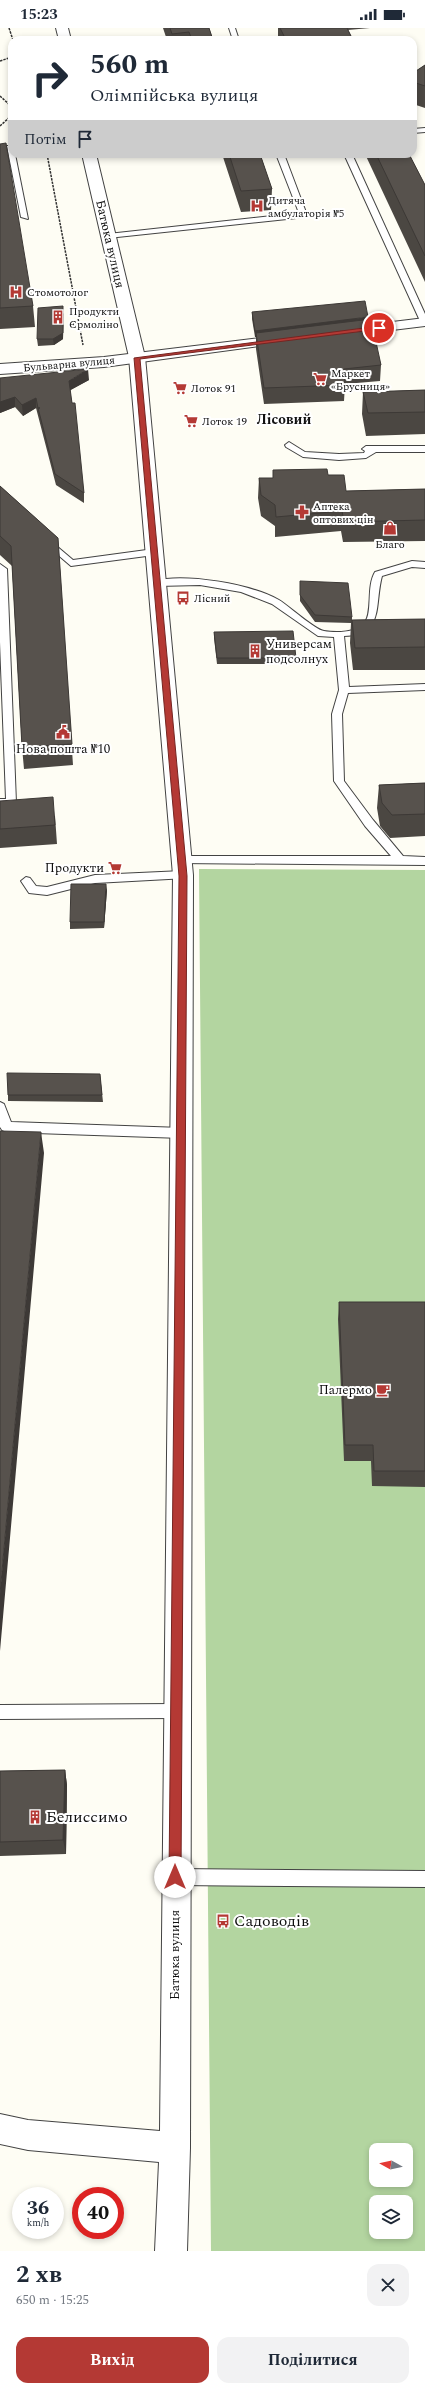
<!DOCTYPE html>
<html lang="uk">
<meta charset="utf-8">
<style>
:root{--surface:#fff;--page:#f2f2f3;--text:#1f2937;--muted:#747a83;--accent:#b43934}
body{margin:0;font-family:Spectral,serif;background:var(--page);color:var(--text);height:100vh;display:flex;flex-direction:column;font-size:15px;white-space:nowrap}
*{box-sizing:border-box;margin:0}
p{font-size:13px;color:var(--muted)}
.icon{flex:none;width:22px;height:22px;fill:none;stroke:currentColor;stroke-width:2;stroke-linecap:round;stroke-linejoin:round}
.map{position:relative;height:2223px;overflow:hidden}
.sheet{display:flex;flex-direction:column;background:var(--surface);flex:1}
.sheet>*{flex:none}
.banner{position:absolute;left:8px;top:8px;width:409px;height:122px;border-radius:12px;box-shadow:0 2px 6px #0003;background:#fff;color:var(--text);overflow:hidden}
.needle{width:26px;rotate:278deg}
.buttons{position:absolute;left:369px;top:2115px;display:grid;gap:8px}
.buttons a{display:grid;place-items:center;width:44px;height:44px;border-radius:8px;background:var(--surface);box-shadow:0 2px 6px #0003;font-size:20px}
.speed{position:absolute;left:12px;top:2159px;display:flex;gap:8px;font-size:20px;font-weight:700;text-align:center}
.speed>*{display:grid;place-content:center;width:52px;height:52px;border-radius:50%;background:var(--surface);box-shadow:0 2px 6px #0003;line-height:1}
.speed small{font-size:10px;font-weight:400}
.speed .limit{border:6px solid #d22;background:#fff;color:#111}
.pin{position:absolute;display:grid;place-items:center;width:34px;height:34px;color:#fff;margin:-17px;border:2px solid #fff;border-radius:50%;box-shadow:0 1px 4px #0007}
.me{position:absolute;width:44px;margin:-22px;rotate:0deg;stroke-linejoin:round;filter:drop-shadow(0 0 3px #0008)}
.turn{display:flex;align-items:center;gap:14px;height:84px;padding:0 16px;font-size:18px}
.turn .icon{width:52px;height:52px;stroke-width:2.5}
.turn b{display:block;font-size:28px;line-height:34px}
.then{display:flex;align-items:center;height:38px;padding:0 16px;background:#0003;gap:8px;font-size:15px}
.round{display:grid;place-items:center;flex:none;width:42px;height:42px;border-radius:12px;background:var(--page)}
.overview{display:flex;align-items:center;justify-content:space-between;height:68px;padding:0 16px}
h1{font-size:24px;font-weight:700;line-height:30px}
.action{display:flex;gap:8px;margin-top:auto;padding:8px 16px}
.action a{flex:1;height:46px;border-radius:12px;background:var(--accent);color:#fff;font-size:16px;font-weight:700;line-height:46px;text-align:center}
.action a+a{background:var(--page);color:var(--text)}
.status{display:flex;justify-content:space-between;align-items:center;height:28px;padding:0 20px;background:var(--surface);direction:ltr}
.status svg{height:11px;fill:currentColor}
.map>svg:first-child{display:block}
</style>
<div class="status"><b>15:23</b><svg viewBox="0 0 49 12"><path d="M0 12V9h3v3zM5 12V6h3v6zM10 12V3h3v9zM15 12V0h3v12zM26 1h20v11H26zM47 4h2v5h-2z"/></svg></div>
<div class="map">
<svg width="425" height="2223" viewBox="0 0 425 2223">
<rect width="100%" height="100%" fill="#fefdf4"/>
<path fill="#b3d5a0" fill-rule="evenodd" d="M 199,841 L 425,842 L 425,2223 L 211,2223 ZM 376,2122 L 406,2122 L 406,2152 L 376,2152 ZM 376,2174 L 406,2174 L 406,2204 L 376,2204 Z"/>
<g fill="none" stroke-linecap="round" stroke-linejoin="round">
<g stroke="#434343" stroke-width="2">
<path id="service" d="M 229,0 L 235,0 L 239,12 L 233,12 Z
M 425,100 L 425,104 L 413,105 L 413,101 Z
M 7,118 L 12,118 L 12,126 L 15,126 L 28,191 L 21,189 Z
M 276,126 L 284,126 L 307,187 L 306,189 L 108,210 L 104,208 L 108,206 L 299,185 Z
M 344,126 L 352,126 L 425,286 L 425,297 L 421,295 Z
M 289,414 L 305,424 L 339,426 L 364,425 L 365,423 L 362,421 L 366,418 L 425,418 L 425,424 L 376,424 L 366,430 L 339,432 L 303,429 L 286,419 L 285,417 Z
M 47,510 L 73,532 L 154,521 L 159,524 L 154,527 L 71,538 L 44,515 L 44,511 Z
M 412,533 L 425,534 L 425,540 L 412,539 L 382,548 C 374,577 385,607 344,608 L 349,659 L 425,656 L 425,662 L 348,665 L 342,686 L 344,753 L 373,792 L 403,828 L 425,829 L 425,837 L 178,835 L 177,832 L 182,828 L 391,828 L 365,798 L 334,753 L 332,686 L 339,662 L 334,609 L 318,608 L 272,576 L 241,564 L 200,557 L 157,558 L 152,555 L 154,553 C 185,545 251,556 279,572 C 289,578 315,602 324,603 C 336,605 357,605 365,594 C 373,584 366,559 375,544 Z
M 0,536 L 7,541 L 16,775 L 11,779 L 0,779 L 0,771 L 6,771 L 0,614 Z
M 183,843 L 188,847 L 187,850 L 95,855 L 47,867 L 29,865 L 21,853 L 26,849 L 30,850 L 36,858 L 47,859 L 95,847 Z
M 0,1074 L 4,1076 L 11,1094 L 182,1100 L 186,1102 L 188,1105 L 186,1108 L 182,1110 L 6,1104 L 2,1102 L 0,1099 Z
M 177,1676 L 182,1678 L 184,1683 L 182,1688 L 177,1690 L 0,1691 L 0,1677 Z
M 175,1841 L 425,1843 L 425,1859 L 175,1857 L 169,1855 L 167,1849 L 169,1843 Z"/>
</g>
<g stroke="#434343" stroke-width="2">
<path id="minor" d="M 425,290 L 425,298 L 343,308 L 336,304 L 343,300 Z
M 285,307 L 292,311 L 290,314 L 104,339 L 0,346 L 0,336 L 104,329 Z"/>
</g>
<g stroke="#434343" stroke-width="2">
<path id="tertiary" d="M 56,0 L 68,0 L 71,12 L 59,12 Z
M 82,126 L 96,126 L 145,329 L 193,847 L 190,2120 L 187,2223 L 155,2223 L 159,2134 L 28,2122 L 0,2116 L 0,2086 L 28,2092 L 160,2103 L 173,847 L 129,329 Z"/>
</g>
<path stroke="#323232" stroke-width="1.5" stroke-dasharray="2.5 1" stroke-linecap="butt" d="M 9,0 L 13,12
M 0,33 L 12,29
M 0,68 L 12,79
M 0,98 L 12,87
M 47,126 L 83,317"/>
<use href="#service" fill="#fff" fill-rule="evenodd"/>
<use href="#minor" fill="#fff" fill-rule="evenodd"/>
<use href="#tertiary" fill="#fff" fill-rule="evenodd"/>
</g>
<path fill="#4b4742" d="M 163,0 L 209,0 L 213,12 L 167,12 Z
M 278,0 L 370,0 L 348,2 L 352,10 L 352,12 L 278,12 Z
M 425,37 L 425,80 L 413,76 L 413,45 Z
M 0,116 L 33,278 L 35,299 L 0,301 Z
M 222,126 L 260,126 L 272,161 L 271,182 L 241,184 Z
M 365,126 L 409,126 L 425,157 L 425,254 Z
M 252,284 L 368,291 L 381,337 L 380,353 L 345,356 L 344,373 L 264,376 L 256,321 L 256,309 L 255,309 L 252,291 Z
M 64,285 L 63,311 L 54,317 L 38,318 L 37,311 Z
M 0,350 L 89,352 L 70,362 L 84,465 L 84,475 L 56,457 L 36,380 L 23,388 L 15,379 L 0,385 Z
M 425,362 L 425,406 L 366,408 L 362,386 L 363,364 Z
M 328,447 L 346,463 L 425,461 L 425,513 L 343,514 L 341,503 L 275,509 L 275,498 L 261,488 L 258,470 L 259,450 L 273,450 Z
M 0,458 L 58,510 L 73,737 L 24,741 L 22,719 L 12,538 L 0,527 Z
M 300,553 L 352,589 L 352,592 L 425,591 L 425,642 L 353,642 L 350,615 L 351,595 L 315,594 L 300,573 Z
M 214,604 L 296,630 L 295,636 L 217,636 L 214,610 Z
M 425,755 L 425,808 L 390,810 L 380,798 L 377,780 L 379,757 Z
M 0,773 L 55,788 L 57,816 L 0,820 Z
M 107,862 L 104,900 L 70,901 L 70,894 Z
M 100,1046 L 103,1074 L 8,1073 L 8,1067 Z
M 339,1274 L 425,1274 L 425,1459 L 372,1458 L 371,1433 L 344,1433 L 338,1291 Z
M 65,1742 L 67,1757 L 66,1826 L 0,1828 L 0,1743 Z"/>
<path fill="#3d3936" d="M 63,278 L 63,311 L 54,317 L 53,311 Z
M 368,289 L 368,295 L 256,305 L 256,309 L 255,309 L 255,303 Z
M 88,341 L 89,352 L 69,363 L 69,353 Z
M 15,369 L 15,379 L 0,385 L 0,374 Z
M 36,370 L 36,380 L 23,388 L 22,377 Z
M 106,856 L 107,862 L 104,900 L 104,894 Z
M 41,1104 L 44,1125 L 0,1623 L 0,1566 Z
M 65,1742 L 67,1757 L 66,1826 L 63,1812 Z"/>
<path fill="#57524d" stroke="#3d3936" d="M 170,0 L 209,0 L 213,12 L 192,12 L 189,4 L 172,6 Z
M 280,0 L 347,0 L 352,10 L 329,12 L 286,12 Z
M 425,37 L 425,58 L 413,54 L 413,45 Z
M 6,115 L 33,278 L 0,280 L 0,116 Z
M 229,126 L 260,126 L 272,161 L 241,163 Z
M 376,126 L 409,126 L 425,157 L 425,228 Z
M 365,273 L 368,289 L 255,303 L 252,284 Z
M 63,278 L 63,305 L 53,311 L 37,311 L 38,280 Z
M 371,291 L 381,337 L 344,341 L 345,357 L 264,360 L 256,305 Z
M 88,341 L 69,353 L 72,375 L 75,375 L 84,465 L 55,446 L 38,380 L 40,380 L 38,380 L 36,370 L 22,377 L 15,369 L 0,374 L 0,350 Z
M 425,362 L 425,384 L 368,385 L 363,364 Z
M 327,441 L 328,447 L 344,447 L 346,463 L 425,461 L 425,492 L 344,494 L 342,483 L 276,489 L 275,477 L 261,467 L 259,450 L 273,450 L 273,442 Z
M 0,458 L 58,510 L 72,716 L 22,719 L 11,518 L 0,508 Z
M 300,553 L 348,555 L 352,589 L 315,587 L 300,567 Z
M 425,591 L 425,619 L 355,620 L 352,592 Z
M 293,603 L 296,630 L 217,630 L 214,604 Z
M 425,755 L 425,786 L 392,787 L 382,775 L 379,757 Z
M 53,769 L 55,797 L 0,801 L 0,773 Z
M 71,856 L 106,856 L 104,894 L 70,894 Z
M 7,1045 L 100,1046 L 102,1067 L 8,1067 Z
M 0,1103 L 41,1104 L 0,1566 Z
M 339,1274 L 425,1274 L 425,1443 L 374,1443 L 373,1417 L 345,1417 Z
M 65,1742 L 63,1812 L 0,1814 L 0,1743 Z"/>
<path fill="#b43934" stroke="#752522" d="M 379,298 L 381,301 L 140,331 L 187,848 L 181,1849 L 179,1853 L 175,1855 L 171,1853 L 169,1849 L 179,848 L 134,330 Z"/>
<defs>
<g id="hospital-bare" transform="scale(1.08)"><path d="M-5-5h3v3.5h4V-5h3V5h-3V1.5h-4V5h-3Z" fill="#b43934" stroke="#fff" stroke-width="2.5" paint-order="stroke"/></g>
<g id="building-bare" transform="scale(1.08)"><path d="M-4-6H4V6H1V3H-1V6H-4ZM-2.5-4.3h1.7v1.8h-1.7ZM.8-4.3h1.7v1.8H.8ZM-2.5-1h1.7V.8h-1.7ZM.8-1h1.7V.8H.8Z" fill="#b43934" stroke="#fff" stroke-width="2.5" paint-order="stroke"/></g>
<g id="supermarket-bare" transform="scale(1.08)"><path d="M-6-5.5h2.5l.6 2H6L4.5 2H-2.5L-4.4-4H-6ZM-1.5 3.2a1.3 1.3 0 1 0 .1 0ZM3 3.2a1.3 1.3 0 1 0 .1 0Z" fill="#b43934" stroke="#fff" stroke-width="2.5" paint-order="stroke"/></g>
<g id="pharmacy-bare" transform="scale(1.08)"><path d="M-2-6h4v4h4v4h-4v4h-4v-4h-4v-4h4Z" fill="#b43934" stroke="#fff" stroke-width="2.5" paint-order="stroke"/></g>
<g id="shop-bare" transform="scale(1.08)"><path d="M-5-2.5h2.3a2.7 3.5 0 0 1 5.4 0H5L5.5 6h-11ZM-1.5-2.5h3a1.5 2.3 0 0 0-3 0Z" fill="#b43934" stroke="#fff" stroke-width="2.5" paint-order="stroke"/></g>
<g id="bus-bare" transform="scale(1.08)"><path d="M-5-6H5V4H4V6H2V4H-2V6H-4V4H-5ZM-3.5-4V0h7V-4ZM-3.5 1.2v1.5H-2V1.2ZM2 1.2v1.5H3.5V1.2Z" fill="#b43934" stroke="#fff" stroke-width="2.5" paint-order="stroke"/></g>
<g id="civic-bare" transform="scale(1.08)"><path d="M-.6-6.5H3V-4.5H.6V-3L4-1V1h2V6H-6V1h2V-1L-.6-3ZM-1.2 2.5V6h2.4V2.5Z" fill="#b43934" stroke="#fff" stroke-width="2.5" paint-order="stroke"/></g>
<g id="cafe-bare" transform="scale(1.08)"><path d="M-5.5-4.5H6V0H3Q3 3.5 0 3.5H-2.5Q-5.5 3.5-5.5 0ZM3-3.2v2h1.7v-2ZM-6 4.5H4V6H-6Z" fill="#b43934" stroke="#fff" stroke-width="2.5" paint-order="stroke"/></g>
</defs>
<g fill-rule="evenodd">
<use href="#hospital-bare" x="257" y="178"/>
<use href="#hospital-bare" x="16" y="264"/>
<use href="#building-bare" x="58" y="289"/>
<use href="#supermarket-bare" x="320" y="351"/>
<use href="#supermarket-bare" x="180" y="360"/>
<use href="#supermarket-bare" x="191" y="393"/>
<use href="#pharmacy-bare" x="302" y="484"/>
<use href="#shop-bare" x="390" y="500"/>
<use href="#bus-bare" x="183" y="570"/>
<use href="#building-bare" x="255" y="623"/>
<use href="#civic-bare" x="63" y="704"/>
<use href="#supermarket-bare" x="115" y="840"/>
<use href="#cafe-bare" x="383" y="1362"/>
<use href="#building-bare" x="35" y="1789"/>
<use href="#bus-bare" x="223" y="1893"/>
</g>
<g text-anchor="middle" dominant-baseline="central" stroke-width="4" stroke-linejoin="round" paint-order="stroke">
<g font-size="11" fill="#101010" stroke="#fff" text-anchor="start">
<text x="268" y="172">Дитяча<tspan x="268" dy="13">амбулаторія №5</tspan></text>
<text x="27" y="264">Стомотолог</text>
<text x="69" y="283">Продукти<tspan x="69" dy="13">Єрмоліно</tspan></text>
<text x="331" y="345">Маркет<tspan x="331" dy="13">«Брусниця»</tspan></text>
<text x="191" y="360">Лоток 91</text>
<text x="202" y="393">Лоток 19</text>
<text x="313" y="478">Аптека<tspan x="313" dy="13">оптових цін</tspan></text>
<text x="390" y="516" text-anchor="middle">Благо</text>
<text x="194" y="570">Лісний</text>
</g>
<g font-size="11" fill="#101010" stroke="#fff">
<text transform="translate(69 336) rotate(-5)">Бульварна вулиця</text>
</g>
<g font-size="13" fill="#101010" stroke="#fff">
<text transform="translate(110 216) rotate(77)">Батюка вулиця</text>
<text transform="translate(175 1927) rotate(-90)">Батюка вулиця</text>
</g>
<g font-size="13" fill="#101010" stroke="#fff" text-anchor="end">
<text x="266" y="616" text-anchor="start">Универсам<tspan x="266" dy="15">подсолнух</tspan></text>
<text x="63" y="721" text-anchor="middle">Нова пошта №10</text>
<text x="104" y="840">Продукти</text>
<text x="372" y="1362">Палермо</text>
</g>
<g font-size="14" font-weight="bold" fill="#101010" stroke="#fff">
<text x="284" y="391">Лісовий</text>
</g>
<g font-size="16" fill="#101010" stroke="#fff" text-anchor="start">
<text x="46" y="1789">Белиссимо</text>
<text x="234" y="1893">Садоводів</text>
</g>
</g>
</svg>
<div class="buttons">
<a><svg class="needle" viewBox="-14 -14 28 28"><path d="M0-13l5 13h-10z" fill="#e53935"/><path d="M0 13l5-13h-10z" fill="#747a83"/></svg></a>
<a><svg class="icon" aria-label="layers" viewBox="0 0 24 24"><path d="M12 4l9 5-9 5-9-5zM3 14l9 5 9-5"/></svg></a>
</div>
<div class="speed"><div>36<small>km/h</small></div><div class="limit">40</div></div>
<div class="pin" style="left:379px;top:300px;background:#d93025"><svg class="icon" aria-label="arrive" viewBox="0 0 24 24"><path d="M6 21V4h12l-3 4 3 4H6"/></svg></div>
<svg class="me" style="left:175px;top:1849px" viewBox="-20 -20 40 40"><circle r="19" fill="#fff"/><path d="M0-13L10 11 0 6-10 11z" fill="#b43934"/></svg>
<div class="banner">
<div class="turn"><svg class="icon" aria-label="right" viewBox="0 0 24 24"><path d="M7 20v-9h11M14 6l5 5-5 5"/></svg><div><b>560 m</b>Олімпійська вулиця</div></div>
<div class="then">Потім<svg class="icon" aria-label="arrive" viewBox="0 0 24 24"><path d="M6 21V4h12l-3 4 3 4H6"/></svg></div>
</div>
</div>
<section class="sheet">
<div class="overview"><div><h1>2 хв</h1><p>650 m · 15:25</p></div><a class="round"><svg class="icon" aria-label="close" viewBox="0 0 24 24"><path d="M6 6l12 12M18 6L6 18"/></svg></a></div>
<div class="action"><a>Вихід</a><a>Поділитися</a></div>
</section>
